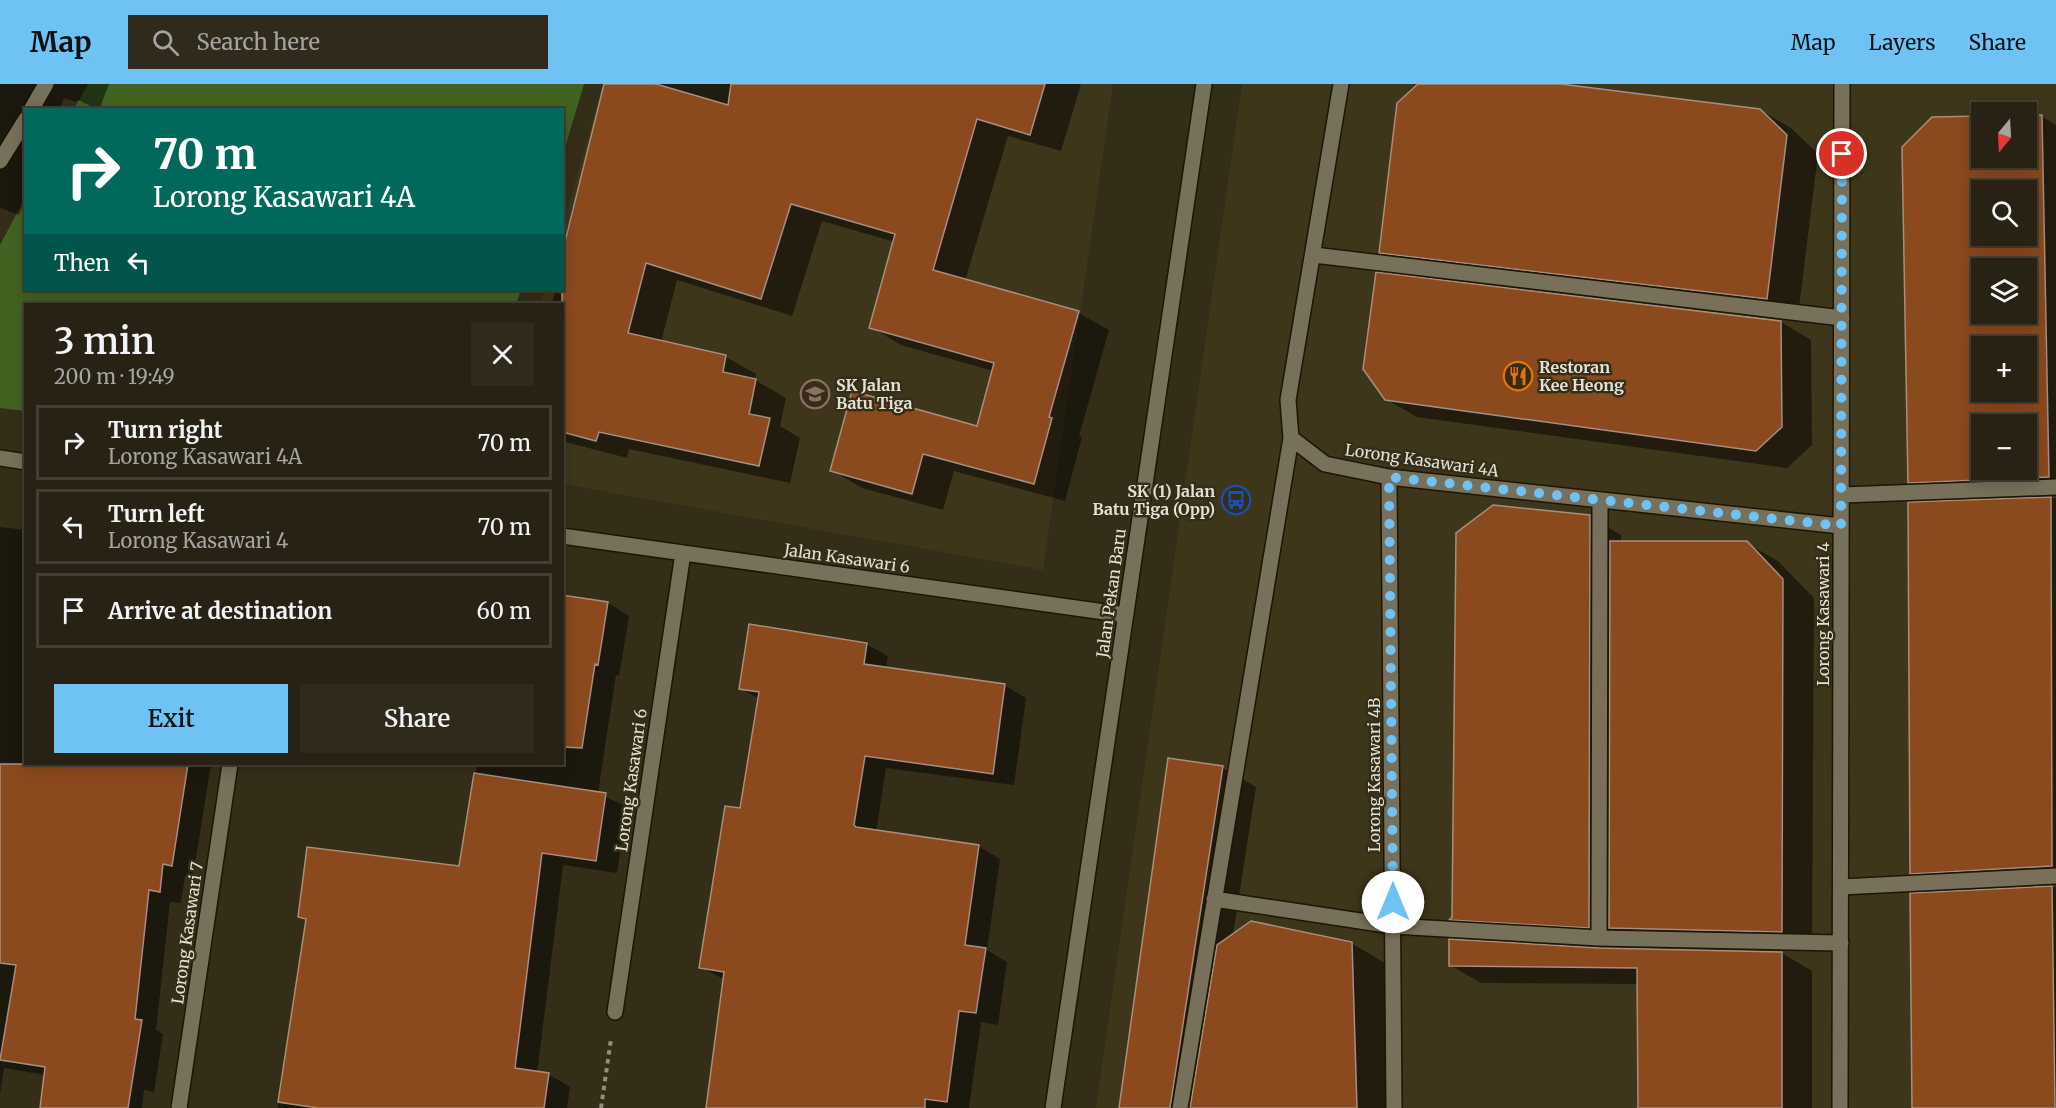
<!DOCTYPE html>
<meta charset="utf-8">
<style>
:root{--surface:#272213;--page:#2f2a1c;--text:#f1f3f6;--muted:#a4a4a0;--line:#433f33;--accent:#6fc2f4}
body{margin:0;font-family:Merriweather,serif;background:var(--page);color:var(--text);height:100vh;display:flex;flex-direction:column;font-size:22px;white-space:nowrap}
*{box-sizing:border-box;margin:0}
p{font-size:20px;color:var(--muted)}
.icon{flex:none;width:33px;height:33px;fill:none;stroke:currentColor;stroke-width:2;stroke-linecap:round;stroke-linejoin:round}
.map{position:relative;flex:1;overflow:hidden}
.sheet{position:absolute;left:24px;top:219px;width:540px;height:462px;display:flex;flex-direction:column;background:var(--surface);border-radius:0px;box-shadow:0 3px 15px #0003,0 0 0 2px var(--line)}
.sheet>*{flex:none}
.guide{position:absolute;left:24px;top:24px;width:540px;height:183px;border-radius:0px;box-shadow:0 3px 15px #0003,0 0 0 2px var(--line);background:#00695c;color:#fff;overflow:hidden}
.needle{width:39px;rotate:198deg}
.buttons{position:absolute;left:1971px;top:18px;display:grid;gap:12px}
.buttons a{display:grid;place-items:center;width:66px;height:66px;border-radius:0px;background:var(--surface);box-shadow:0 3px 15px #0003,0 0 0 2px var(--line);font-size:30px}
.pin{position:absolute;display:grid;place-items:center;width:51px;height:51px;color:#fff;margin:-26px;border:3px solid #fff;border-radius:50%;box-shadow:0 2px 6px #0007}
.me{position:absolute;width:66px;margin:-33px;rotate:0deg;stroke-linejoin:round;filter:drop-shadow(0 0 4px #0008)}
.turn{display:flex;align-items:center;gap:21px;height:126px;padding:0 30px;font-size:27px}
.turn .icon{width:78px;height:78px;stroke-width:2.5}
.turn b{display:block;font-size:42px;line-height:51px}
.then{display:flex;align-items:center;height:57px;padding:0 30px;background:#0003;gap:12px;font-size:22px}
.round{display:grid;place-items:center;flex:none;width:63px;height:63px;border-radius:0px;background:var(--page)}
.headline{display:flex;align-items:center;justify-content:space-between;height:102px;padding:0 30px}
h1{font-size:36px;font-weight:600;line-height:45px}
.cta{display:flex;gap:12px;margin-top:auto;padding:12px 30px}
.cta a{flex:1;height:69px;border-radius:0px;background:var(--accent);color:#111;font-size:24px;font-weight:600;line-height:69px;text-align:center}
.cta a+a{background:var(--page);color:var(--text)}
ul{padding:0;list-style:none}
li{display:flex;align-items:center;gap:18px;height:75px;margin:0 12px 9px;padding:0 18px;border:3px solid var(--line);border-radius:0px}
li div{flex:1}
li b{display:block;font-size:22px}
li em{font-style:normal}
header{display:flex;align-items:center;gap:36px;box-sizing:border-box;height:84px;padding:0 30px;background:var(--accent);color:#111}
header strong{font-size:28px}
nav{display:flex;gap:33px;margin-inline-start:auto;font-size:21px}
.search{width:420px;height:54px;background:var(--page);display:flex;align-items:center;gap:15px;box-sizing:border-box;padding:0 21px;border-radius:0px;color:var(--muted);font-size:22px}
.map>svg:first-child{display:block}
</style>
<header>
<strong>Map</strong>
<div class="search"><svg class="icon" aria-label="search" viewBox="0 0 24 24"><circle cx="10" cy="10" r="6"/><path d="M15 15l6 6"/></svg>Search here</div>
<nav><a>Map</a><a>Layers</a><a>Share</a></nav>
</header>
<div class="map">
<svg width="2056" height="1024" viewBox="0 0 2056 1024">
<rect width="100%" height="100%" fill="#342e19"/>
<path fill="#3e361a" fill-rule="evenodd" d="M 603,0 L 1113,0 L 1043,486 L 563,400 L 562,220 L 540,220 L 544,206 L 562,206 L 563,142 Z
M 1242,0 L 2056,0 L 2056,1024 L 1096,1024 ZM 1982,28 L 2026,28 L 2026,74 L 1982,74 ZM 1982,106 L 2026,106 L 2026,152 L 1982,152 ZM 1982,184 L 2026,184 L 2026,230 L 1982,230 ZM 1982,262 L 2026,262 L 2026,308 L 1982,308 ZM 1982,340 L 2026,340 L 2026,386 L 1982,386 Z"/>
<path fill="#426221" d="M 88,0 L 584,0 L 563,70 L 562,26 L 74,25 Z
M 25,114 L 26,206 L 521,206 L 516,220 L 26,220 L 25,327 L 0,324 L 0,161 Z"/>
<path fill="#0007" fill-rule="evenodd" d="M 0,0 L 109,0 L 99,26 L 78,16 L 76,18 L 64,14 L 59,26 L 26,26 L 26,114 L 19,131 L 0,124 Z
M 607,0 L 1081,0 L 1061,67 L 1008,52 L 965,197 L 1078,229 L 1109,246 L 1079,352 L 1082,353 L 1065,417 L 954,387 L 943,426 L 862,404 L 832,386 L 978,344 L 993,287 L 901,261 L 871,243 L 895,158 L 822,137 L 792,232 L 677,196 L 661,258 L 726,273 L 756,290 L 755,296 L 786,314 L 780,342 L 800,354 L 790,399 L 629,365 L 627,374 L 562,357 L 562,220 L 552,220 L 555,206 L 562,206 ZM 752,304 L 755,304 L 749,337 L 746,337 Z
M 1420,0 L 1550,0 L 1760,26 L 1791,44 L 1818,70 L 1798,232 L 1411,186 L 1380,168 Z
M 2041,32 L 2056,41 L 2056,409 L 1937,413 L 1910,398 L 1982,74 L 2026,74 ZM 1982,106 L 2026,106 L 2026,152 L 1982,152 ZM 1982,184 L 2026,184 L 2026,230 L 1982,230 ZM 1982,262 L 2026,262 L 2026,308 L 1982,308 ZM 1982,340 L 2026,340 L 2026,386 L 1982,386 Z
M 1781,238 L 1811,256 L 1812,361 L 1787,384 L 1417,333 L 1386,315 Z
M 2056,414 L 2056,798 L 1938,804 L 1912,789 L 1910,420 Z
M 1590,433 L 1621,451 L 1621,458 L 1746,459 L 1778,477 L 1814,514 L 1812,865 L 1482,852 L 1452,835 Z
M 0,443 L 26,446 L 26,680 L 211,680 L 193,793 L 185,792 L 181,819 L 170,818 L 156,946 L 163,950 L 154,1008 L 144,1006 L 142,1024 L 42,1024 L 45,991 L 4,984 L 0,1010 Z
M 562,512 L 608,519 L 629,532 L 619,592 L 616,591 L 598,709 L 627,723 L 617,789 L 563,781 L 537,989 L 548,990 L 570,1003 L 567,1024 L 278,1024 L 307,837 L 300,833 L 461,784 L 477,680 L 562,680 Z
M 866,560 L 888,572 L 886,585 L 1004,601 L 1026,614 L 1014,701 L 886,684 L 876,748 L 978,762 L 1000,775 L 987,866 L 1007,878 L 998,941 L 981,938 L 969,1024 L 706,1024 L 725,896 L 701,883 L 742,726 L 759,615 L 740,604 Z
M 1169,676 L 1223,684 L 1256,703 L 1233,851 L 1351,859 L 1385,879 L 1389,1024 L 1120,1024 Z
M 2056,803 L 2056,1024 L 1914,1024 L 1912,811 Z
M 1599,865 L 1782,869 L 1812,887 L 1812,1024 L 1640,1024 L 1639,900 L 1481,899 L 1450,881 Z"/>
<path fill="#8b491e" stroke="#a68e81" stroke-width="1.5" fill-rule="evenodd" d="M 604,0 L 656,0 L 728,21 L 731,0 L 1045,0 L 1030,51 L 977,35 L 933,186 L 1079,227 L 1049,333 L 1052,334 L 1034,400 L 923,370 L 912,410 L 830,387 L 852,307 L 977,342 L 994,279 L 869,244 L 895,150 L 791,120 L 761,215 L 646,179 L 628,249 L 726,271 L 723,288 L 756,295 L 749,330 L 770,334 L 759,382 L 599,348 L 596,357 L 562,348 L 562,170 Z
M 1418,0 L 1561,0 L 1760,25 L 1787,51 L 1767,215 L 1379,169 L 1397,19 Z
M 2026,31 L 2042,31 L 2049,393 L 1908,399 L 1902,63 L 1932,33 L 1982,32 L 1982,74 L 2026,74 ZM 1982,106 L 2026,106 L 2026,152 L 1982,152 ZM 1982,184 L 2026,184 L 2026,230 L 1982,230 ZM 1982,262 L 2026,262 L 2026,308 L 1982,308 ZM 1982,340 L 2026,340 L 2026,386 L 1982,386 Z
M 1376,188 L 1781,237 L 1782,343 L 1756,367 L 1385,316 L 1363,285 Z
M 2051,413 L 2052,782 L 1910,790 L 1908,418 Z
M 1493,421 L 1590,431 L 1589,844 L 1449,836 L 1452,833 L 1456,449 Z
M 1610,457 L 1747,457 L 1783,495 L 1782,848 L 1609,844 Z
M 562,511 L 608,518 L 598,581 L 595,580 L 582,664 L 562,663 Z
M 749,540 L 867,559 L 864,580 L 1005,600 L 993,690 L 865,672 L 854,741 L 856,743 L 979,761 L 965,861 L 986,864 L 976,929 L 959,927 L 947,1018 L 925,1015 L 925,1024 L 706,1024 L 724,888 L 699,884 L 725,722 L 740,724 L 759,608 L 739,605 Z
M 1168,674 L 1223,682 L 1170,1024 L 1119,1024 Z
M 0,680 L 188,680 L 172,782 L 163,780 L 160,808 L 149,806 L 135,935 L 142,936 L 128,1024 L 40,1024 L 45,983 L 0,976 L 16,881 L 0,879 Z
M 474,689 L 606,709 L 596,777 L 542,769 L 515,984 L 549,989 L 544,1024 L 318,1024 L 278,1018 L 306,835 L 298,833 L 307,763 L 459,782 Z
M 2052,802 L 2055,1024 L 1912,1024 L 1910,809 Z
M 1251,837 L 1352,858 L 1357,1024 L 1190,1024 L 1217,861 Z
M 1449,855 L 1599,864 L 1782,868 L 1782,1024 L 1638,1024 L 1637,884 L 1449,882 Z"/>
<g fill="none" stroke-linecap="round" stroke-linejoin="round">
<g stroke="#1c1603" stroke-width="18">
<path id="minor" d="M 31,26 L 46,0
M 0,77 L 26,35
M 1314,171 L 1842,234
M 1291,354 L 1325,380 L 1389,393 L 1841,442
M 0,374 L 26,378
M 1389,393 L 1394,1024
M 1842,411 L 2056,403
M 562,452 L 1126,531
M 1841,803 L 2056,792
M 1214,815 L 1393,842 L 1599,854 L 1841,859
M 1599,854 L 1600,418
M 615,928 L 683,469
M 179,1024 L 230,680
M 1053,1024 L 1204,0
M 1180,1024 L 1291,354 L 1288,316 L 1341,0
M 1840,1024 L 1842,0"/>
</g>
<path stroke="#928d7d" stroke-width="4" stroke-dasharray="4.5 4.5" stroke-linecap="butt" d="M 601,1024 L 611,955"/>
<use href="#minor" stroke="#77705a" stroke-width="15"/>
</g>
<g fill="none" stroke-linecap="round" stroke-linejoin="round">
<path stroke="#6fc2f4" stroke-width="10" stroke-dasharray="0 18" d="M 1393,818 L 1389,393 L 1841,442 L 1842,70"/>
</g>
<defs>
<g id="restaurant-ring" transform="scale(1.5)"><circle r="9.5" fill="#342e19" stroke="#e8710a" stroke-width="1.5"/><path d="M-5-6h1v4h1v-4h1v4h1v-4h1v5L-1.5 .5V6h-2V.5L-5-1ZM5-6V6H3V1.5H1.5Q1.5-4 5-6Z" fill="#e8710a"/></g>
<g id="school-ring" transform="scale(1.5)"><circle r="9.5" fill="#342e19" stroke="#8d6e63" stroke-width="1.5"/><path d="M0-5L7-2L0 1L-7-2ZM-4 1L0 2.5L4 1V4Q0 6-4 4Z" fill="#8d6e63"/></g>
<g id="bus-ring" transform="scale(1.5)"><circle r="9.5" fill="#342e19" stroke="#1a4fb4" stroke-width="1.5"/><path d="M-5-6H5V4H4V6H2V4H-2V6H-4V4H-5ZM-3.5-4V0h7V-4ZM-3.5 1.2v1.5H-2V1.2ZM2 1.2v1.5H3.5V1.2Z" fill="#1a4fb4"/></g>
</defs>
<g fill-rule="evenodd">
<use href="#restaurant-ring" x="1518" y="292"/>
<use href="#school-ring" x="815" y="310"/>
<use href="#bus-ring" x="1236" y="416"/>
</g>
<g text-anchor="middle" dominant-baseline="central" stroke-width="5" stroke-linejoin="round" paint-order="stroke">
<g font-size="16" font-weight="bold" fill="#e4e0d4" stroke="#342e19" text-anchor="start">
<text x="1539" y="283">Restoran<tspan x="1539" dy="18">Kee Heong</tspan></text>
<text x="836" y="301">SK Jalan<tspan x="836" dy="18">Batu Tiga</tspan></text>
<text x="1215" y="407" text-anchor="end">SK (1) Jalan<tspan x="1215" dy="18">Batu Tiga (Opp)</tspan></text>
</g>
<g font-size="16" fill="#e4e0d4" stroke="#342e19">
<text transform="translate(1422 376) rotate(8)">Lorong Kasawari 4A</text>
<text transform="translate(847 474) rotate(8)">Jalan Kasawari 6</text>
<text transform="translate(1111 509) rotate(-82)">Jalan Pekan Baru</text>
<text transform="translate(1823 530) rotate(-90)">Lorong Kasawari 4</text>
<text transform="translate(1374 691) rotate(-90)">Lorong Kasawari 4B</text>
<text transform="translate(631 696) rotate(-82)">Lorong Kasawari 6</text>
<text transform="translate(187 849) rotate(-82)">Lorong Kasawari 7</text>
</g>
</g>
</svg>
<div class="buttons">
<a><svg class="needle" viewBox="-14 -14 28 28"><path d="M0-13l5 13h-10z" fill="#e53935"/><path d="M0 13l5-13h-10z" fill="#a4a4a0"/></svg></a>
<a><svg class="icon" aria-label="search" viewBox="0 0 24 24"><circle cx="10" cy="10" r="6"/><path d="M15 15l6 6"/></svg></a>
<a><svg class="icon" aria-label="layers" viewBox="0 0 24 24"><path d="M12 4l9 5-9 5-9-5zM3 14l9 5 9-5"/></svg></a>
<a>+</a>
<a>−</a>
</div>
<div class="pin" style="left:1842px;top:70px;background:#d93025"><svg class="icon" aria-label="arrive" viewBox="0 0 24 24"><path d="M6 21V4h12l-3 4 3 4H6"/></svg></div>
<svg class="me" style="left:1393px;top:818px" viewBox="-20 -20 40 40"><circle r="19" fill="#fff"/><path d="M0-13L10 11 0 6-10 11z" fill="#6fc2f4"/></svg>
<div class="guide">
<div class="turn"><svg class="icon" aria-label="right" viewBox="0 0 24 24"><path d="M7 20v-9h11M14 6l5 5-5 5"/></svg><div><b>70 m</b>Lorong Kasawari 4A</div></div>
<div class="then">Then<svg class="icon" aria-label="left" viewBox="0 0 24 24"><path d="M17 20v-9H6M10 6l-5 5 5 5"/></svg></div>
</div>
<section class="sheet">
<div class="headline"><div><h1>3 min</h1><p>200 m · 19:49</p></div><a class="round"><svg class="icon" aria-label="close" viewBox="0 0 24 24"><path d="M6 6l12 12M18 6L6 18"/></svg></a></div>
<ul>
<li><svg class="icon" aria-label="right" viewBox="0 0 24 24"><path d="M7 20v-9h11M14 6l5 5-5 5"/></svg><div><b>Turn right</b><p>Lorong Kasawari 4A</p></div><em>70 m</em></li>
<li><svg class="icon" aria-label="left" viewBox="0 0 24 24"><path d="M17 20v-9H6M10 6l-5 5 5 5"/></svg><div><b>Turn left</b><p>Lorong Kasawari 4</p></div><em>70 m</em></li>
<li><svg class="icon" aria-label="arrive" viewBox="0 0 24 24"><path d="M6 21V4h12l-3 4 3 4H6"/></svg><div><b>Arrive at destination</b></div><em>60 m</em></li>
</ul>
<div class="cta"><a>Exit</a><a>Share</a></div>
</section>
</div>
